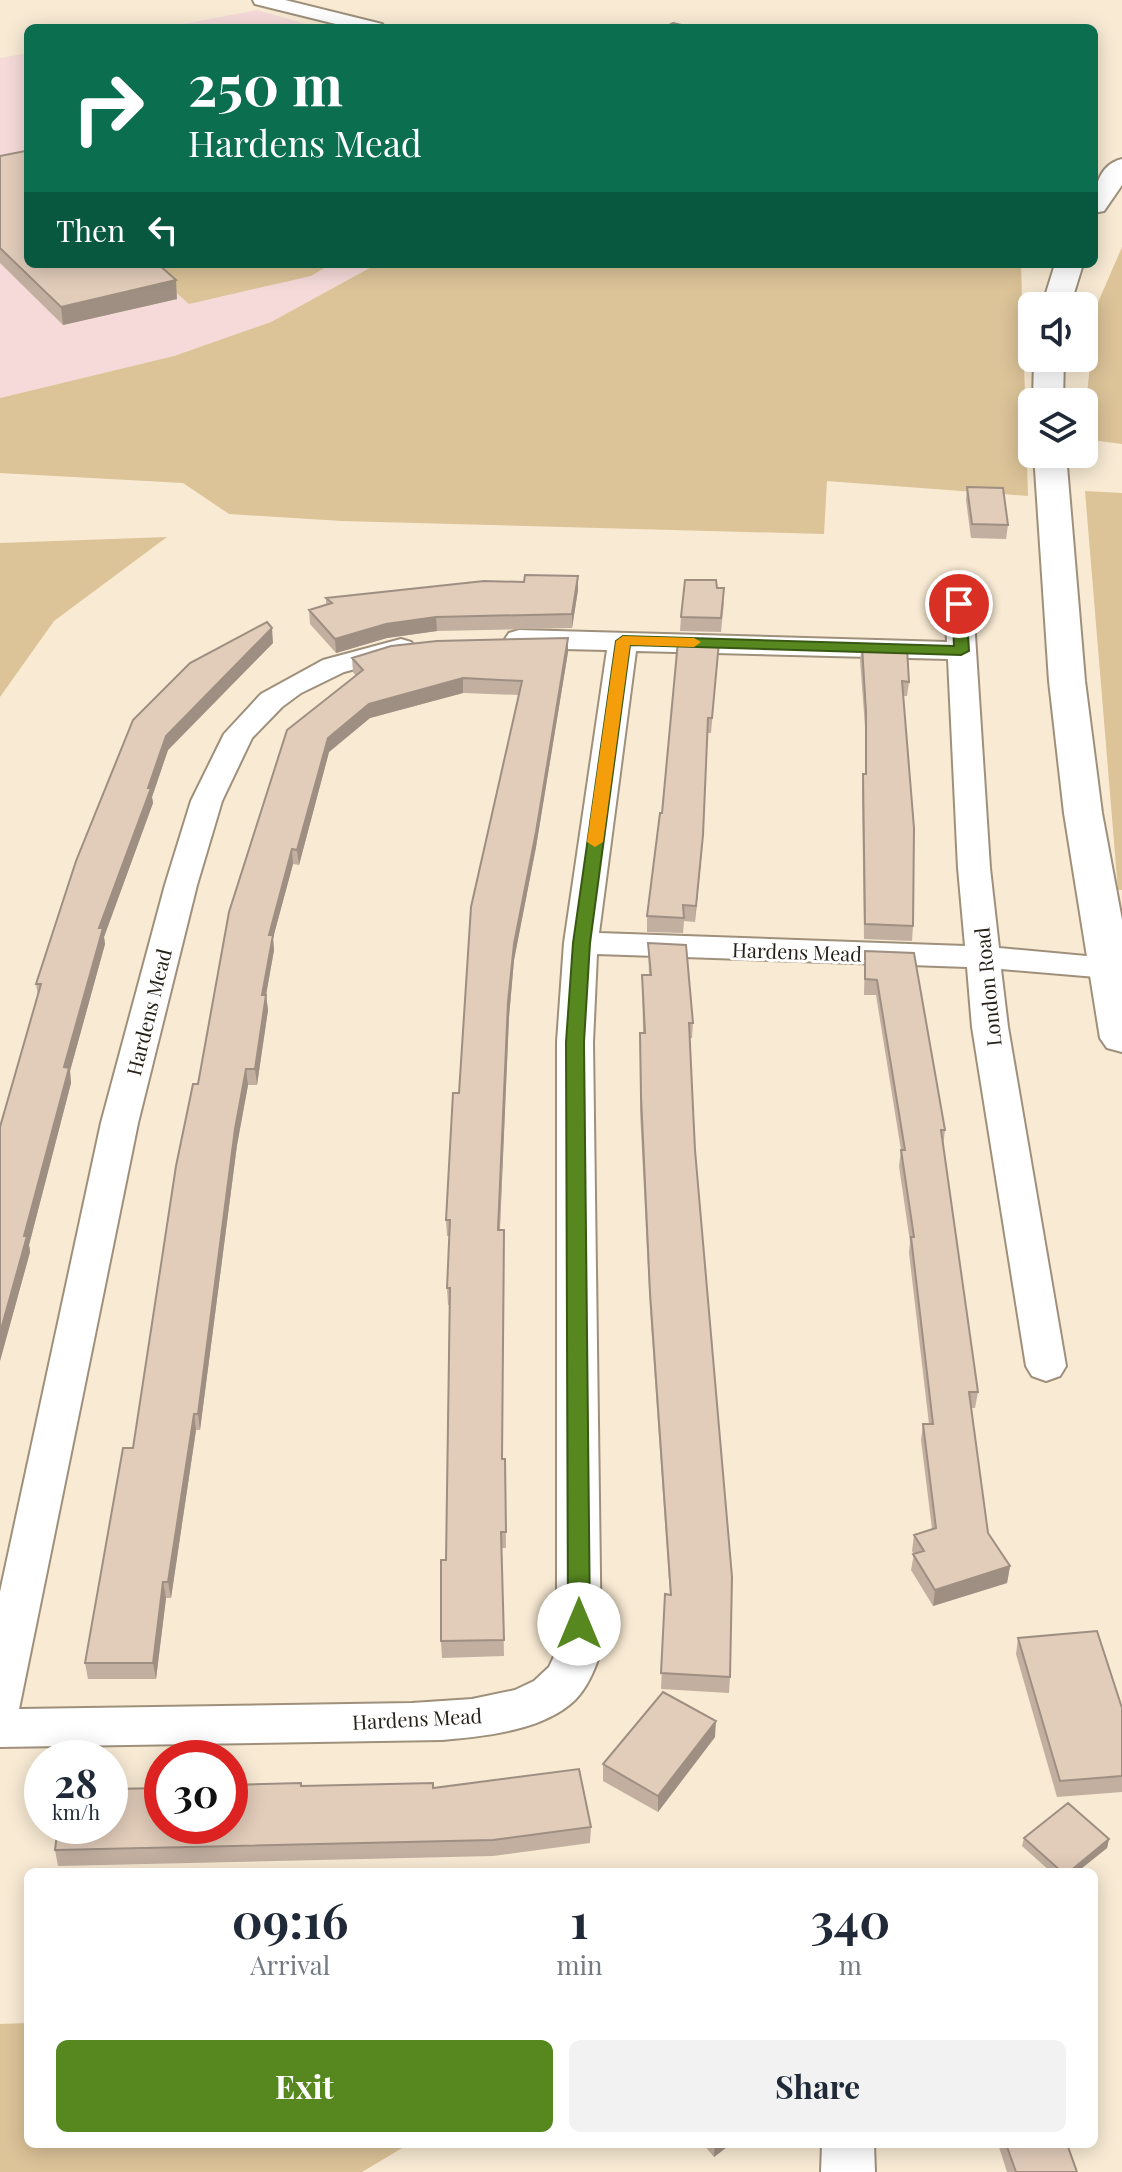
<!DOCTYPE html>
<style>
:root{--surface:#fff;--page:#f2f2f3;--text:#1f2937;--muted:#747a83;--accent:#56881f}
body{margin:0;font-family:"Playfair Display",serif;background:var(--page);color:var(--text);height:100vh;display:flex;flex-direction:column;font-size:30px;white-space:nowrap}
*{box-sizing:border-box;margin:0}
p{font-size:26px;color:var(--muted)}
.icon{flex:none;width:44px;height:44px;fill:none;stroke:currentColor;stroke-width:2;stroke-linecap:round;stroke-linejoin:round}
.map{position:relative;flex:1;overflow:hidden}
.side{position:absolute;left:24px;top:1868px;width:1074px;height:280px;display:flex;flex-direction:column;background:var(--surface);border-radius:12px;box-shadow:0 4px 20px #0003}
.side>*{flex:none}
.hud{position:absolute;left:24px;top:24px;width:1074px;height:244px;border-radius:12px;box-shadow:0 4px 20px #0003;background:#0b6e4f;color:#fff;overflow:hidden}
.tools{position:absolute;left:1018px;top:292px;display:grid;gap:16px}
.tools a{display:grid;place-items:center;width:80px;height:80px;border-radius:12px;background:var(--surface);box-shadow:0 4px 20px #0003;font-size:40px}
.speed{position:absolute;left:24px;top:1740px;display:flex;gap:16px;font-size:40px;font-weight:700;text-align:center}
.speed>*{display:grid;place-content:center;width:104px;height:104px;border-radius:50%;background:var(--surface);box-shadow:0 4px 20px #0003;line-height:1}
.speed small{font-size:20px;font-weight:400}
.speed .limit{border:12px solid #d22;background:#fff;color:#111}
.pin{position:absolute;display:grid;place-items:center;width:68px;height:68px;color:#fff;margin:-34px;border:4px solid #fff;border-radius:50%;box-shadow:0 2px 8px #0007}
.me{position:absolute;width:88px;margin:-44px;rotate:0deg;stroke-linejoin:round;filter:drop-shadow(0 0 6px #0008)}
.turn{display:flex;align-items:center;gap:28px;height:168px;padding:0 32px;font-size:36px}
.turn .icon{width:104px;height:104px;stroke-width:2.5}
.turn b{display:block;font-size:56px;line-height:68px}
.then{display:flex;align-items:center;height:76px;padding:0 32px;background:#0003;gap:16px;font-size:30px}
.eta{display:flex;justify-content:space-evenly;align-items:center;height:136px;text-align:center}
.eta b{font-size:48px;font-weight:700;line-height:56px}
.primary-button{display:flex;gap:16px;margin-top:auto;padding:16px 32px}
.primary-button a{flex:1;height:92px;border-radius:12px;background:var(--accent);color:#fff;font-size:32px;font-weight:700;line-height:92px;text-align:center}
.primary-button a+a{background:var(--page);color:var(--text)}
.map>svg:first-child{display:block}
</style>
<div class="map">
<svg width="1122" height="2172" viewBox="0 0 1122 2172">
<rect width="100%" height="100%" fill="#f8ead3"/>
<path fill="#f5dad9" d="M 257,10 L 320,28 L 162,28 Z
M 28,53 L 28,264 L 377,264 L 271,322 L 174,356 L 0,398 L 0,58 Z"/>
<path fill="#dcc398" d="M 1122,247 L 1122,444 L 1084,439 L 1084,423 L 1096,307 Z
M 143,264 L 331,264 L 311,276 L 189,304 Z
M 377,264 L 1021,264 L 1028,496 L 827,481 L 824,534 L 342,521 L 229,514 L 183,483 L 0,473 L 0,398 L 174,356 L 271,322 Z
M 1085,491 L 1122,493 L 1122,890 L 1118,890 Z
M 167,537 L 54,621 L 0,697 L 0,543 Z
M 28,2023 L 28,2144 L 409,2144 L 362,2172 L 0,2172 L 0,2024 Z"/>
<g fill="none" stroke-linecap="round" stroke-linejoin="round">
<g stroke="#9e907b" stroke-width="4">
<path id="street" d="M 253,0 L 285,0 L 382,24 L 385,28 L 352,28 L 255,4 Z
M 959,595 L 969,598 L 973,604 L 990,868 L 999,948 L 1108,958 L 1122,963 L 1120,975 L 1108,978 L 1001,969 L 1008,1027 L 1066,1366 L 1060,1376 L 1046,1381 L 1032,1376 L 1026,1366 L 972,1027 L 967,967 L 597,954 L 593,1042 L 601,1650 C 596,1667 588,1687 575,1700 C 543,1731 484,1736 442,1740 L 0,1747 L 0,1592 L 101,1123 L 165,885 L 191,801 L 224,734 L 261,694 L 323,660 L 401,639 L 411,642 L 416,648 L 411,654 L 344,672 L 301,693 L 282,707 L 252,738 L 222,801 L 197,885 L 138,1123 L 19,1709 L 412,1703 L 472,1699 L 515,1690 L 534,1681 L 549,1667 L 557,1650 L 557,1042 L 564,943 L 607,650 L 519,648 L 509,645 L 505,639 L 509,633 L 519,630 L 947,642 L 945,604 L 949,598 ZM 636,651 L 948,659 L 958,868 L 965,946 L 599,933 Z
M 822,2144 L 874,2144 L 875,2172 L 821,2172 Z"/>
</g>
<g stroke="#9e907b" stroke-width="4">
<path id="secondary" d="M 1122,159 L 1122,185 L 1104,211 L 1094,213 C 1094,191 1097,165 1122,159 Z
M 1055,264 L 1083,264 L 1070,306 L 1042,306 Z
M 1034,358 L 1064,358 L 1063,402 L 1033,402 Z
M 1034,454 L 1066,454 L 1085,681 L 1102,813 L 1122,920 L 1122,1052 L 1107,1048 L 1100,1038 L 1064,813 L 1049,681 Z"/>
</g>
<use href="#street" fill="#fff" fill-rule="evenodd"/>
<use href="#secondary" fill="#fff" fill-rule="evenodd"/>
</g>
<path fill="#c2afa0" d="M 0,156 L 177,299 L 63,325 L 0,263 Z
M 967,487 L 1008,525 L 1006,539 L 971,538 L 966,500 Z
M 717,588 L 724,602 L 721,632 L 680,631 L 681,617 Z
M 578,590 L 572,628 L 437,631 L 387,638 L 336,653 L 310,624 L 309,610 L 326,604 L 326,598 Z
M 267,622 L 273,643 L 168,750 L 152,797 L 153,803 L 104,937 L 105,944 L 70,1071 L 71,1083 L 29,1245 L 30,1252 L 0,1361 L 38,996 L 36,984 L 76,861 Z
M 862,646 L 909,682 L 907,696 L 903,696 L 913,926 L 912,941 L 864,939 L 862,789 L 863,774 L 865,774 L 865,727 L 860,660 Z
M 568,652 L 536,847 L 514,960 L 509,1017 L 500,1230 L 503,1459 L 505,1459 L 506,1548 L 502,1548 L 504,1656 L 442,1658 L 441,1641 L 446,1560 L 449,1305 L 448,1305 L 447,1288 L 450,1236 L 447,1236 L 446,1220 L 459,1093 L 519,695 L 463,693 L 370,718 L 329,752 L 299,865 L 293,864 L 273,938 L 274,950 L 266,995 L 268,1010 L 257,1085 L 248,1085 L 237,1145 L 200,1430 L 196,1430 L 171,1598 L 166,1598 L 156,1679 L 88,1679 L 85,1663 L 133,1448 L 198,1084 L 356,676 L 353,672 L 352,658 Z
M 718,656 L 711,733 L 707,733 L 702,850 L 695,922 L 684,921 L 683,933 L 647,932 L 647,916 Z
M 648,943 L 693,1023 L 692,1038 L 689,1038 L 695,1150 L 730,1677 L 729,1693 L 661,1689 L 665,1594 L 670,1595 L 650,1309 L 640,1112 L 640,1033 L 643,1033 L 642,975 L 649,975 Z
M 865,951 L 945,1130 L 943,1146 L 978,1392 L 975,1408 L 971,1408 L 988,1533 L 1010,1566 L 1007,1583 L 933,1606 L 911,1570 L 914,1554 L 912,1551 L 914,1535 L 932,1529 L 921,1440 L 923,1424 L 929,1424 L 909,1253 L 910,1242 L 899,1166 L 901,1150 L 876,995 L 864,995 Z
M 1018,1638 L 1122,1708 L 1122,1792 L 1057,1797 L 1016,1654 Z
M 715,1737 L 658,1812 L 603,1781 L 603,1764 Z
M 301,1786 L 434,1788 L 591,1827 L 590,1843 L 493,1856 L 58,1866 L 55,1850 Z
M 1024,1838 L 1109,1839 L 1107,1848 L 1077,1872 L 1051,1872 L 1022,1846 Z
M 703,2144 L 731,2144 L 714,2157 Z
M 998,2144 L 1067,2144 L 1077,2172 L 1007,2172 Z"/>
<path fill="#9e8f82" d="M 176,280 L 177,299 L 63,325 L 61,307 Z
M 578,576 L 578,590 L 572,628 L 572,614 Z
M 436,617 L 437,631 L 387,638 L 336,653 L 335,639 L 386,624 Z
M 272,628 L 273,643 L 168,750 L 152,797 L 153,803 L 104,937 L 105,944 L 70,1071 L 71,1083 L 29,1245 L 30,1252 L 0,1361 L 0,1333 L 64,1067 L 99,928 L 166,736 Z
M 568,638 L 568,652 L 536,847 L 514,960 L 509,1017 L 499,1246 L 508,1002 L 514,944 Z
M 463,678 L 463,693 L 370,718 L 329,752 L 299,865 L 297,850 L 328,738 L 369,704 Z
M 703,835 L 702,850 L 695,922 L 696,906 Z
M 292,849 L 293,864 L 273,938 L 274,950 L 266,995 L 268,1010 L 257,1085 L 255,1069 L 269,935 Z
M 246,1069 L 248,1085 L 237,1145 L 200,1430 L 198,1414 L 235,1129 Z
M 194,1414 L 196,1430 L 171,1598 L 168,1582 Z
M 1010,1566 L 1007,1583 L 933,1606 L 935,1590 Z
M 163,1582 L 166,1598 L 156,1679 L 153,1663 Z
M 716,1721 L 715,1737 L 658,1812 L 658,1796 Z
M 1109,1839 L 1107,1848 L 1077,1872 L 1069,1872 Z
M 715,2144 L 731,2144 L 714,2157 Z"/>
<path fill="#e2ccba" stroke="#9e8f82" stroke-width="2" d="M 673,23 L 694,28 L 663,28 Z
M 25,151 L 28,154 L 28,264 L 158,264 L 176,280 L 61,307 L 0,248 L 0,156 Z
M 967,487 L 1003,488 L 1008,525 L 972,524 Z
M 525,575 L 578,576 L 572,614 L 436,617 L 386,624 L 335,639 L 309,610 L 332,603 L 326,598 L 484,581 L 524,582 Z
M 685,580 L 716,580 L 717,588 L 724,588 L 721,618 L 681,617 Z
M 267,622 L 272,628 L 166,736 L 148,788 L 151,788 L 99,928 L 103,928 L 64,1067 L 69,1068 L 24,1236 L 27,1236 L 0,1333 L 0,1127 L 41,984 L 36,984 L 76,861 L 133,720 L 190,663 Z
M 568,638 L 536,832 L 514,944 L 508,1002 L 498,1230 L 504,1230 L 502,1459 L 505,1459 L 506,1532 L 501,1532 L 504,1640 L 441,1641 L 441,1560 L 446,1560 L 450,1288 L 447,1288 L 450,1220 L 446,1220 L 453,1093 L 459,1093 L 471,907 L 522,681 L 463,678 L 369,704 L 328,738 L 297,850 L 292,849 L 269,935 L 273,935 L 262,995 L 266,995 L 255,1069 L 246,1069 L 235,1129 L 198,1414 L 194,1414 L 168,1582 L 163,1582 L 153,1663 L 85,1663 L 123,1448 L 133,1448 L 176,1166 L 193,1084 L 198,1084 L 229,912 L 287,730 L 363,670 L 352,658 L 391,646 L 437,641 Z
M 678,641 L 719,642 L 712,718 L 708,718 L 703,835 L 696,906 L 683,905 L 684,918 L 647,916 L 660,813 L 662,813 Z
M 862,646 L 907,648 L 909,682 L 902,681 L 914,828 L 913,926 L 865,924 L 863,774 L 866,774 L 866,712 Z
M 648,943 L 686,945 L 693,1023 L 689,1023 L 695,1150 L 732,1577 L 730,1677 L 661,1673 L 665,1594 L 671,1595 L 650,1293 L 641,1096 L 640,1033 L 645,1033 L 642,975 L 651,975 Z
M 865,951 L 914,953 L 945,1130 L 941,1130 L 978,1392 L 969,1392 L 988,1533 L 1010,1566 L 935,1590 L 913,1554 L 924,1551 L 914,1535 L 936,1528 L 923,1424 L 933,1424 L 911,1237 L 914,1237 L 901,1150 L 905,1150 L 877,980 L 865,979 Z
M 1097,1631 L 1122,1708 L 1122,1776 L 1060,1781 L 1018,1638 Z
M 663,1692 L 716,1721 L 658,1796 L 603,1764 Z
M 579,1769 L 591,1827 L 493,1840 L 55,1850 L 58,1826 L 110,1826 L 110,1789 L 162,1788 L 162,1826 L 230,1826 L 230,1785 L 301,1783 L 301,1786 L 433,1783 L 433,1788 Z
M 1068,1803 L 1109,1839 L 1069,1872 L 1062,1872 L 1024,1838 Z
M 1006,2144 L 1067,2144 L 1077,2172 L 1016,2172 Z"/>
<path fill="#56881f" stroke="#385814" stroke-width="2" d="M 959,600 L 966,604 L 969,651 L 961,655 L 630,645 L 590,943 L 584,1042 L 590,1624 L 587,1630 L 579,1633 L 571,1630 L 568,1624 L 566,1042 L 573,943 L 616,641 L 623,636 L 954,646 L 952,604 Z"/>
<path fill="#f59e0b" d="M 623,636 L 694,638 L 701,642 L 694,647 L 630,645 L 603,842 L 595,847 L 587,842 L 616,641 Z"/>
<g text-anchor="middle" dominant-baseline="central" stroke-width="6" stroke-linejoin="round" paint-order="stroke">
<g font-size="20" fill="#272219" stroke="#fff">
<text transform="translate(797 951) rotate(2)">Hardens Mead</text>
<text transform="translate(987 987) rotate(-96)">London Road</text>
<text transform="translate(148 1012) rotate(-76)">Hardens Mead</text>
<text transform="translate(417 1718) rotate(-3)">Hardens Mead</text>
</g>
</g>
</svg>
<div class="tools">
<a><svg class="icon" aria-label="sound" viewBox="0 0 24 24"><path d="M4 9h4l5-4v14l-5-4H4zM17 9q2 3 0 6"/></svg></a>
<a><svg class="icon" aria-label="layers" viewBox="0 0 24 24"><path d="M12 4l9 5-9 5-9-5zM3 14l9 5 9-5"/></svg></a>
</div>
<div class="speed"><div>28<small>km/h</small></div><div class="limit">30</div></div>
<div class="pin" style="left:959px;top:604px;background:#d93025"><svg class="icon" aria-label="arrive" viewBox="0 0 24 24"><path d="M6 21V4h12l-3 4 3 4H6"/></svg></div>
<svg class="me" style="left:579px;top:1624px" viewBox="-20 -20 40 40"><circle r="19" fill="#fff"/><path d="M0-13L10 11 0 6-10 11z" fill="#56881f"/></svg>
<div class="hud">
<div class="turn"><svg class="icon" aria-label="right" viewBox="0 0 24 24"><path d="M7 20v-9h11M14 6l5 5-5 5"/></svg><div><b>250 m</b>Hardens Mead</div></div>
<div class="then">Then<svg class="icon" aria-label="left" viewBox="0 0 24 24"><path d="M17 20v-9H6M10 6l-5 5 5 5"/></svg></div>
</div>
<section class="side">
<div class="eta">
<div><b>09:16</b><p>Arrival</p></div>
<div><b>1</b><p>min</p></div>
<div><b>340</b><p>m</p></div>
</div>
<div class="primary-button"><a>Exit</a><a>Share</a></div>
</section>
</div>
